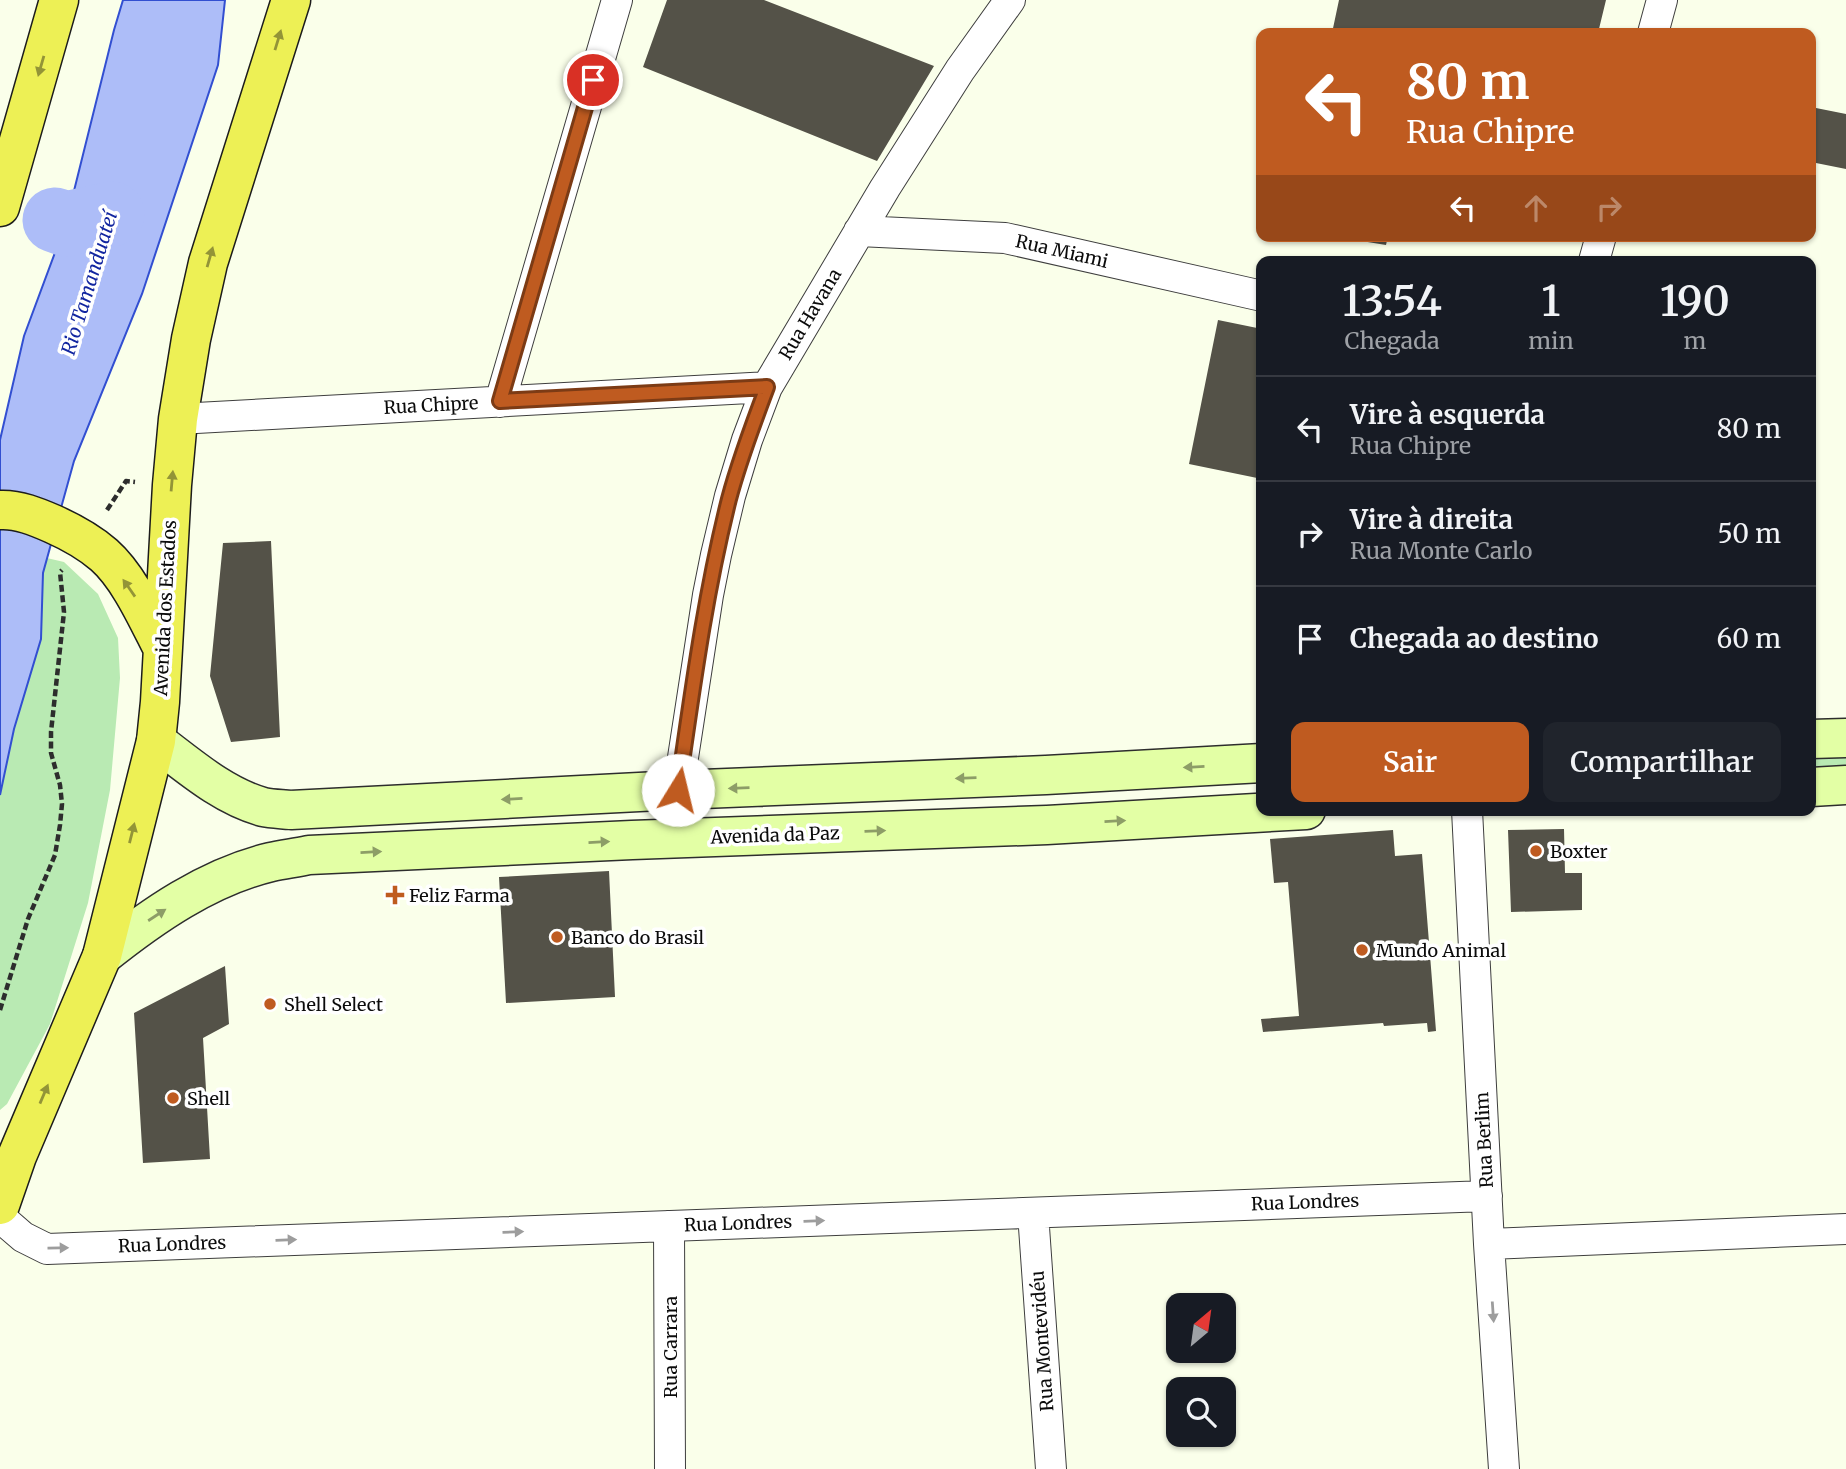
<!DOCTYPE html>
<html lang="pt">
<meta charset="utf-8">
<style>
:root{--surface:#171b24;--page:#20242c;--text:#f1f3f6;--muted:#9ea1a6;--line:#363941;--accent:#bf5b20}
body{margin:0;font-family:Merriweather,serif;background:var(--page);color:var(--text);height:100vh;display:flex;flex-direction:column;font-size:26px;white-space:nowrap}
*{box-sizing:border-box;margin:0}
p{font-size:23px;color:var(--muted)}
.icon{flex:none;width:38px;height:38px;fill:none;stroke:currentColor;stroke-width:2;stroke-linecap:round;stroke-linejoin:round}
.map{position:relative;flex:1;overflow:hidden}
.drawer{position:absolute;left:1256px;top:256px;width:560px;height:560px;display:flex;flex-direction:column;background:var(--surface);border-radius:14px;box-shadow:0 2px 5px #0004}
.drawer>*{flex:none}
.guide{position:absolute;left:1256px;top:28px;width:560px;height:214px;border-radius:14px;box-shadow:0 2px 5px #0004;background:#bf5b20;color:#fff;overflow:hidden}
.needle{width:46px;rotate:29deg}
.fabs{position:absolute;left:1166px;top:1293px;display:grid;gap:14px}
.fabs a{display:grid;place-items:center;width:70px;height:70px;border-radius:14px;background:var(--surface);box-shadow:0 2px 5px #0004;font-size:35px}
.pin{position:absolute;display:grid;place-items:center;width:60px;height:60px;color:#fff;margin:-30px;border:4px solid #fff;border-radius:50%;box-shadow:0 2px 7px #0007}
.me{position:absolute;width:77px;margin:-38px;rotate:9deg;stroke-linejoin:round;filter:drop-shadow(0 0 5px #0008)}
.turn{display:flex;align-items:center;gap:24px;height:147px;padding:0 35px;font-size:32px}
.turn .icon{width:91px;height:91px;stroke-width:2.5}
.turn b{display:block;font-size:49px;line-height:60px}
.lanes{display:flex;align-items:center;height:66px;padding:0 35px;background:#0003;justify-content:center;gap:35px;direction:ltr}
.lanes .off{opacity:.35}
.eta{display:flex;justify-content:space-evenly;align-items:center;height:119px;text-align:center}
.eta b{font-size:42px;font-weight:600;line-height:49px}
.button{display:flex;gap:14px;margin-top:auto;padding:14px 35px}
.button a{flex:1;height:80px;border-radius:14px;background:var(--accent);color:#fff;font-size:28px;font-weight:600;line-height:80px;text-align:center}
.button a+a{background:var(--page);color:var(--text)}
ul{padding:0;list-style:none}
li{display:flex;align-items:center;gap:21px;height:105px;padding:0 35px;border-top:2px solid var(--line)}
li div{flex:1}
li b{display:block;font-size:26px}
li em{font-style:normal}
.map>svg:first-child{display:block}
</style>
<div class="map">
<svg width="1846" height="1469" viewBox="0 0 1846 1469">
<rect width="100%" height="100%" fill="#faffea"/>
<path fill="#b9eab3" d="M 0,551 L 21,552 L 64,562 L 98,594 L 118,638 L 120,678 L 110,790 L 88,903 L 50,1024 L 7,1104 L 0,1110 Z
M 1846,756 L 1846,765 L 1811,767 L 1811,757 Z"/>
<path fill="#adbdf8" stroke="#324fd1" stroke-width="2" d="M 123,0 L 225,0 L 218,65 L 142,294 L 74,461 L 43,573 L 41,639 L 14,729 L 0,795 L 0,440 L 24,336 L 66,223 L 114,30 Z"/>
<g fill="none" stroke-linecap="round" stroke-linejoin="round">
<path stroke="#adbdf8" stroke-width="65" d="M 55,220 L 66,224 L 112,214"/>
</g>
<path fill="#545248" d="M 667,0 L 764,0 L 934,66 L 877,161 L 643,67 Z
M 1339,0 L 1606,0 L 1598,33 L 1332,33 Z
M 1811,107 L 1846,114 L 1846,169 L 1811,162 Z
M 1343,236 L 1388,236 L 1386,245 L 1343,238 Z
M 1218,320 L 1262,329 L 1262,479 L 1189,464 Z
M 271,541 L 280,737 L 231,742 L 210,676 L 223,543 Z
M 1564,829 L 1565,873 L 1582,873 L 1582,910 L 1511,912 L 1508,830 Z
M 1393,830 L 1395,856 L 1422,854 L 1436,1031 L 1428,1032 L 1427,1023 L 1384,1026 L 1383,1023 L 1263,1032 L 1261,1019 L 1299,1016 L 1288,882 L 1274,883 L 1270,839 Z
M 609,871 L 615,997 L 506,1003 L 499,877 Z
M 225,966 L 229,1024 L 203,1038 L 210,1159 L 143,1163 L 134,1013 Z"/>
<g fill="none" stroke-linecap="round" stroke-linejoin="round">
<g stroke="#3e3e3e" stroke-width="32">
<path id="minor" d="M 1653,33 L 1662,0
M 859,231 L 1005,238 L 1262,296
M 1594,261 L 1601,236
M 500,402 L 617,0
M 178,419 L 767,387
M 678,790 L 708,595 L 716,555 L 730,496 L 747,440 L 767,387 L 885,188 L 960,70 L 1010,0
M 1467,810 L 1489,1244 L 1504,1469
M 1033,1213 L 1051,1469
M 0,1217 L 23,1237 L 47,1249 L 1487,1196
M 669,1226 L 670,1469
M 1489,1244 L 1846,1229"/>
</g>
<g stroke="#2d2d2d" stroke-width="41">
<path id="secondary" d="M 1811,739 L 1846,738
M 156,741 C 189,766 223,796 263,807 C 272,809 282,809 291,810 L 678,790 L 1046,775 L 1262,763
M 1811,787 L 1846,785
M 102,956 C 152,916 208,877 271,862 C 284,859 296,858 309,855 L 632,840 L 1047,825 L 1306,810"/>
</g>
<g stroke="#1c1c1c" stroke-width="41">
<path id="trunk" d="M 0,207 L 59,0
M 0,510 C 18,509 37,517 53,524 C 71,532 89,542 104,555 C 129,577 147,618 162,647
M 0,1205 L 17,1156 L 102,956 L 156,741 L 160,702 L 172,485 L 178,419 L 191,339 L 208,263 L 291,0"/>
</g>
<path stroke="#2d2d2d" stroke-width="4.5" stroke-dasharray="7 3.5" stroke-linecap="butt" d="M 107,510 L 126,481 L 135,482
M 0,1010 L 28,919 L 55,855 L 60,825 L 62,804 L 60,785 L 51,753 L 51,732 L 64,612 L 60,572 L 62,570"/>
<use href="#minor" stroke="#fff" stroke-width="30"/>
<use href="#secondary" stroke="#e3ffa5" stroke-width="38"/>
<use href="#trunk" stroke="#edf055" stroke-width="38"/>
</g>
<defs><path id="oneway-solid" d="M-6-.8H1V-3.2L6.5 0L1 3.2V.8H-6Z" transform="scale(1.75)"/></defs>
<g fill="#939437">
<use href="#oneway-solid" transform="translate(278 40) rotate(-73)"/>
<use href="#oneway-solid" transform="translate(41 66) rotate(106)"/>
<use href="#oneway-solid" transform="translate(210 257) rotate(-74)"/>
<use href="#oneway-solid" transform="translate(172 481) rotate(-85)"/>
<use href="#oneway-solid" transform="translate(129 588) rotate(-125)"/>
<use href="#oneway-solid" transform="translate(132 833) rotate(-76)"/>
<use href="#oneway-solid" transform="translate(44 1094) rotate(-67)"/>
</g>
<g fill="#8d9d67">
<use href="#oneway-solid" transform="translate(1194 767) rotate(177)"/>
<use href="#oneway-solid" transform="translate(966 778) rotate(178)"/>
<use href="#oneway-solid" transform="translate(739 788) rotate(178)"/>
<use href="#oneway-solid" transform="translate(512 799) rotate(177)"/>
<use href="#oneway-solid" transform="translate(1115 821) rotate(-3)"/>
<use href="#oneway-solid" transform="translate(875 831) rotate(-2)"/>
<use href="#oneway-solid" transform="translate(599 842) rotate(-3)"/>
<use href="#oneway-solid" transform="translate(371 852) rotate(-3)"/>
<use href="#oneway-solid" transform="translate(157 915) rotate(-33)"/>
</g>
<g fill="#9d9d9d">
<use href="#oneway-solid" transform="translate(814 1221) rotate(-2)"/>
<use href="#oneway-solid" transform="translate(513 1232) rotate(-2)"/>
<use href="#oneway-solid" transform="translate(286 1240) rotate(-2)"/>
<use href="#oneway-solid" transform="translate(58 1248) rotate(-1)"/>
<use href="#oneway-solid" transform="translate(1493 1312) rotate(86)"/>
</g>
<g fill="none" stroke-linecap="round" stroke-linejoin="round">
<g stroke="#7c3b15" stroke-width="18">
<path id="route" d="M 593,80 L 500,401 L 767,387 C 753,424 739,461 729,499 C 705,594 692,693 678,790"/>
</g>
<use href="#route" stroke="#bf5b20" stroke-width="12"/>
</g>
<g fill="#bf5b20" stroke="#fff" stroke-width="2.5">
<circle cx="1536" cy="851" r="7"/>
<path d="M391.5 884.5h7v7h7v7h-7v7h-7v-7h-7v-7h7z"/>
<circle cx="557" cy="937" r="7"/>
<circle cx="1362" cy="950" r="7"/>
<circle cx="270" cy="1004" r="7"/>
<circle cx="173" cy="1098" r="7"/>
</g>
<g text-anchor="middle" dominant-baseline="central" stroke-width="7" stroke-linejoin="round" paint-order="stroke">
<g font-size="18" fill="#0b0b0b" stroke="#fff">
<text transform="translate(1062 251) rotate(13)">Rua Miami</text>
<text transform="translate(810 314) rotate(-59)">Rua Havana</text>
<text transform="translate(431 405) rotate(-3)">Rua Chipre</text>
<text transform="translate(165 608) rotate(-87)">Avenida dos Estados</text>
<text transform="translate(775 835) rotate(-2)">Avenida da Paz</text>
<text transform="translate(1484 1140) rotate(-93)">Rua Berlim</text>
<text transform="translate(1305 1202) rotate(-2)">Rua Londres</text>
<text transform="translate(738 1223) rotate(-2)">Rua Londres</text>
<text transform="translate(172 1244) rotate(-2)">Rua Londres</text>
<text transform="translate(1042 1341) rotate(-94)">Rua Montevidéu</text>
<text transform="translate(670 1347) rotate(-90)">Rua Carrara</text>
</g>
<g font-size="18" fill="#0b0b0b" stroke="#fff" text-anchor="start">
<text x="1550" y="851">Boxter</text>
<text x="409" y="895">Feliz Farma</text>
<text x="571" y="937">Banco do Brasil</text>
<text x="1376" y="950">Mundo Animal</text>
<text x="284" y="1004">Shell Select</text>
<text x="187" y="1098">Shell</text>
</g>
<g font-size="19" font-style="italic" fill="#1226a0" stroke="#fff">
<text transform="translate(89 283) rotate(-73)">Rio Tamanduateí</text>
</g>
</g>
</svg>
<div class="fabs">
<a><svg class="needle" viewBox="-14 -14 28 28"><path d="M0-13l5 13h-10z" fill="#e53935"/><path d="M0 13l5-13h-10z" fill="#9ea1a6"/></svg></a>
<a><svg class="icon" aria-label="search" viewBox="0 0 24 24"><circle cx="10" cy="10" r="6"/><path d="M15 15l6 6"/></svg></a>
</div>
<div class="pin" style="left:593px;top:80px;background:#d93025"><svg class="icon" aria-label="arrive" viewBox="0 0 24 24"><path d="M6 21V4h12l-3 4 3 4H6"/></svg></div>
<svg class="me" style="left:678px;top:790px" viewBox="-20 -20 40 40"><circle r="19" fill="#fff"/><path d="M0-13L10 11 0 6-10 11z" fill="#bf5b20"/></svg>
<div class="guide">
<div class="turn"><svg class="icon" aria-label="left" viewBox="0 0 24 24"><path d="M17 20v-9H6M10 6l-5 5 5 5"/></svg><div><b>80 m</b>Rua Chipre</div></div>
<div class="lanes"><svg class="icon" aria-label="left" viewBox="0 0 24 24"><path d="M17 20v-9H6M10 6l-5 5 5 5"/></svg><svg class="icon off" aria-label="ahead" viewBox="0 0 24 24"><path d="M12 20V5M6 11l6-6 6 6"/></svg><svg class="icon off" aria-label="right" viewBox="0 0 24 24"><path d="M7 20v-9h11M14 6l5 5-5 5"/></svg></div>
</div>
<section class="drawer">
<div class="eta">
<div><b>13:54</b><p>Chegada</p></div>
<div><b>1</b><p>min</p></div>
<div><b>190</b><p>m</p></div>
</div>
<ul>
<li><svg class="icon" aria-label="left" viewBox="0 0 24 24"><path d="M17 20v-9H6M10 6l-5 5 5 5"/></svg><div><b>Vire à esquerda</b><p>Rua Chipre</p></div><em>80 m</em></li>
<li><svg class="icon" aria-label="right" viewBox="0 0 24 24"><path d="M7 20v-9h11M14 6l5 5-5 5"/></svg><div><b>Vire à direita</b><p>Rua Monte Carlo</p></div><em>50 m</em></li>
<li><svg class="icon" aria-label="arrive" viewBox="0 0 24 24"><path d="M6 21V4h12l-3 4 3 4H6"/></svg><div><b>Chegada ao destino</b></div><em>60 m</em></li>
</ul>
<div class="button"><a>Sair</a><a>Compartilhar</a></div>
</section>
</div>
